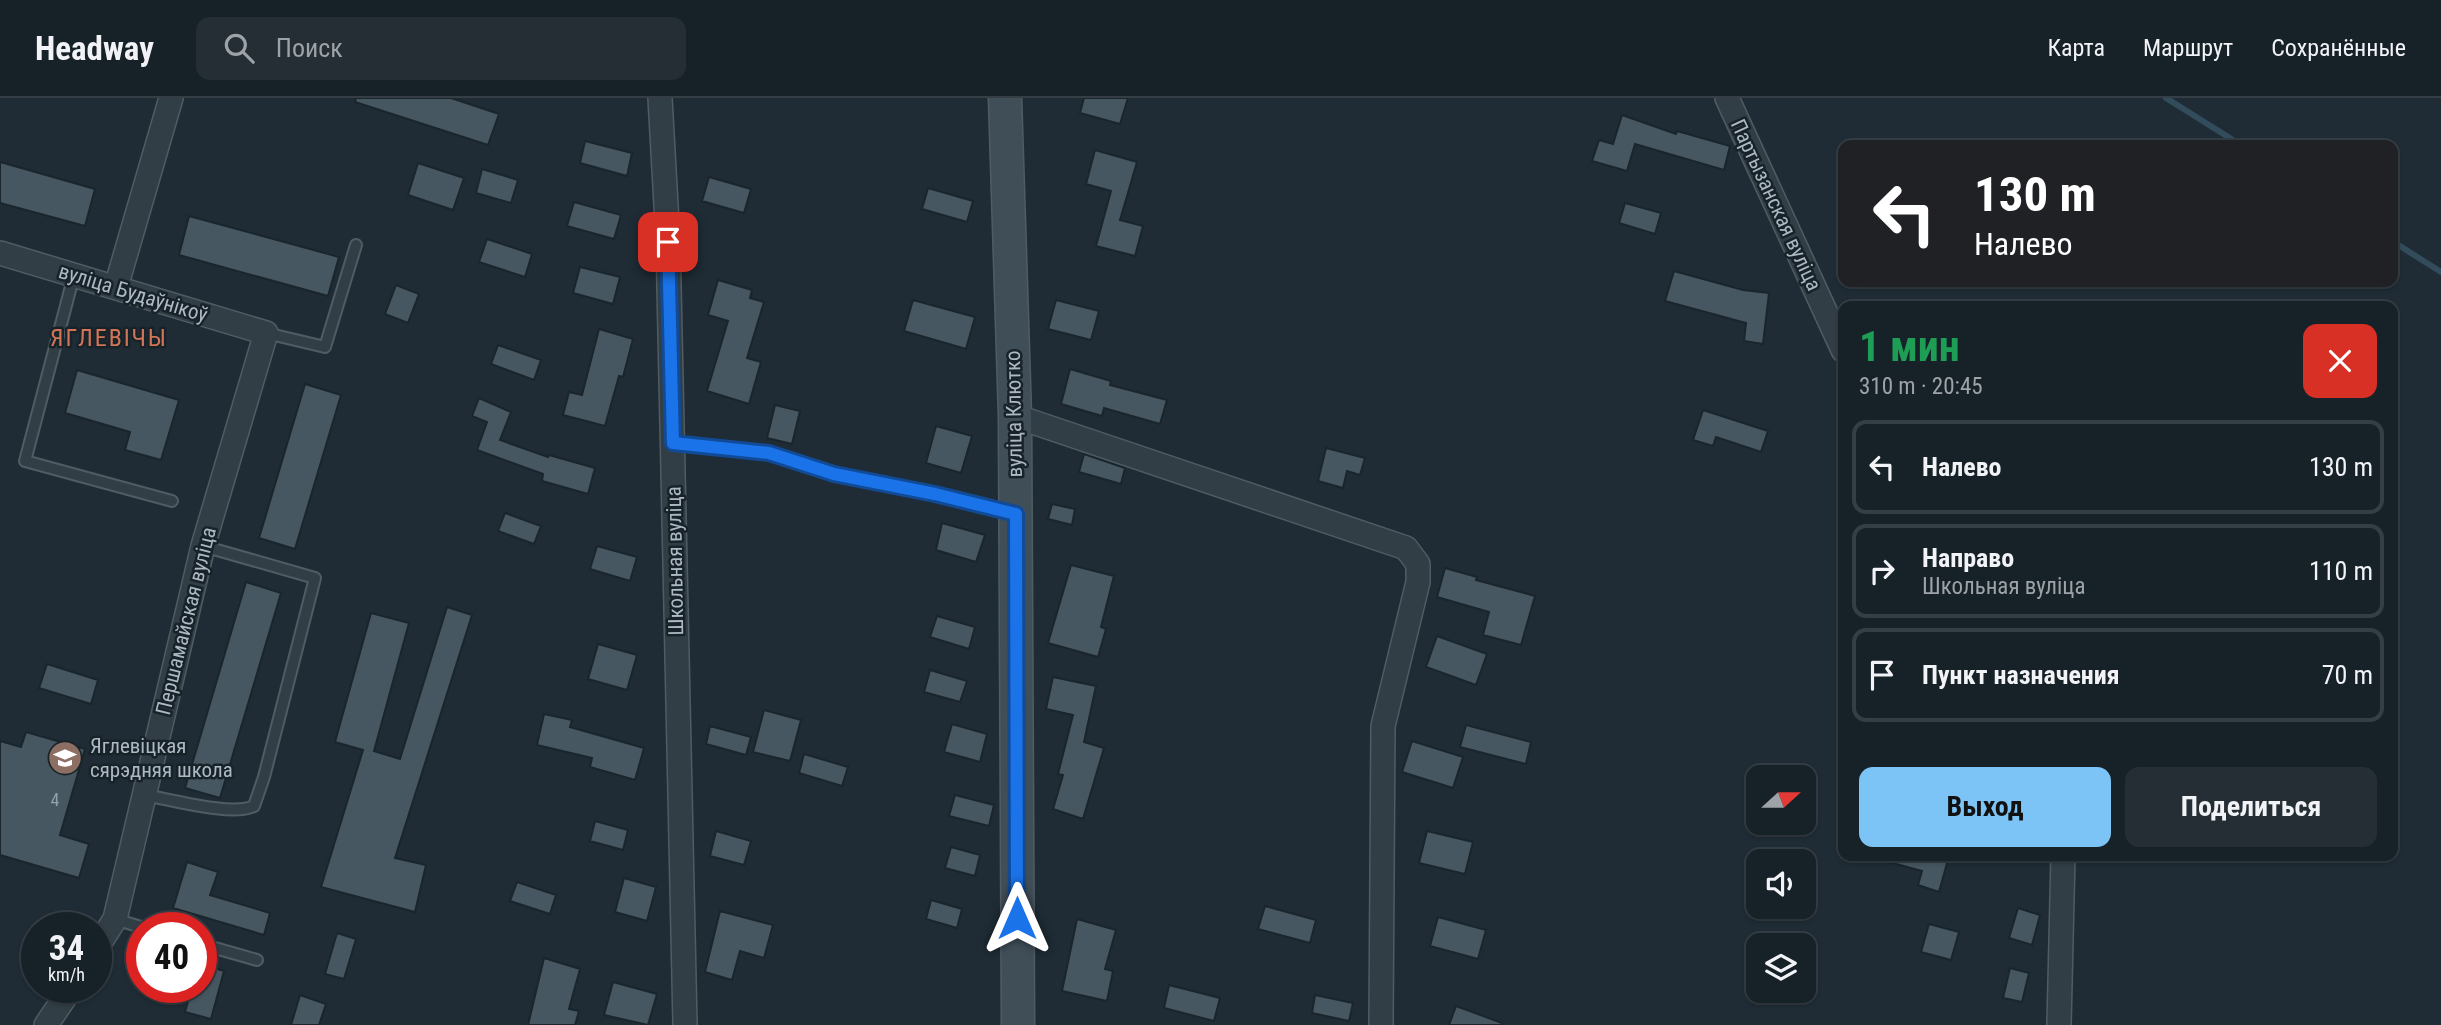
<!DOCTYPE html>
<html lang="ru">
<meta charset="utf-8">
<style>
:root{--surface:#172128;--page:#242e34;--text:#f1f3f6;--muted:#9ea3a8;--line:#363e45;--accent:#7dc4f6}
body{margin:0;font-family:"Roboto Condensed",sans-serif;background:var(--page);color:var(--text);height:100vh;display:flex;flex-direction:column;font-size:26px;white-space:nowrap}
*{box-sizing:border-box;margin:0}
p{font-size:23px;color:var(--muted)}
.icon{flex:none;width:38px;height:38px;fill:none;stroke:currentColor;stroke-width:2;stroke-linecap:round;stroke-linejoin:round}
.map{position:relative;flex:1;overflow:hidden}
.details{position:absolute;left:1838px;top:203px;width:560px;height:560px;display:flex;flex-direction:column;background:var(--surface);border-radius:14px;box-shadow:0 2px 5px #0004,0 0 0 2px var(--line)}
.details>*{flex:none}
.top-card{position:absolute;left:1838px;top:42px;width:560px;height:147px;border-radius:14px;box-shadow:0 2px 5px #0004,0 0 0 2px var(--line);background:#202124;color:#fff;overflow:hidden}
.needle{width:46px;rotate:69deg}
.buttons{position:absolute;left:1746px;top:667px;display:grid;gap:14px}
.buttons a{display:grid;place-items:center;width:70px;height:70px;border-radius:14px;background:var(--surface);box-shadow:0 2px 5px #0004,0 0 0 2px var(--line);font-size:35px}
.speed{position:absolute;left:21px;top:814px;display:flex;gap:14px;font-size:35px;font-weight:700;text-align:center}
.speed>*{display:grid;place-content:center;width:91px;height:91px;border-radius:50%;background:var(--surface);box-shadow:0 2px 5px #0004,0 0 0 2px var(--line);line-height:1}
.speed small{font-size:18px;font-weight:400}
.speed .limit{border:10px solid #d22;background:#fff;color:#111}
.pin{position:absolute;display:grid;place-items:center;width:60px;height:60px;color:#fff;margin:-30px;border-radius:14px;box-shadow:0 4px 10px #0006}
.me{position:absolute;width:77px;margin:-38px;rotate:0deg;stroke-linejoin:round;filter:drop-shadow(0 0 5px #0008)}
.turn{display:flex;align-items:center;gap:24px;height:147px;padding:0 21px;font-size:32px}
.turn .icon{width:91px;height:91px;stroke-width:2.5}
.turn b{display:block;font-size:49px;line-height:60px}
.round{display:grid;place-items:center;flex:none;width:74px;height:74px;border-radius:14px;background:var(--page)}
.overview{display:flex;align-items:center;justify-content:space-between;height:119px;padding:0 21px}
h1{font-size:42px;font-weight:700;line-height:52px;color:#1e9e55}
.cta{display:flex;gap:14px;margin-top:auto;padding:14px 21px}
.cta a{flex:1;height:80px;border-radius:14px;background:var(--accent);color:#111;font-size:28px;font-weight:700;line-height:80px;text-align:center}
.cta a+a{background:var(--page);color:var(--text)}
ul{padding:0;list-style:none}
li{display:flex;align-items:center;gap:21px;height:94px;margin:0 14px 10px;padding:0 7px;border:4px solid var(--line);border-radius:14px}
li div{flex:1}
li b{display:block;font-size:26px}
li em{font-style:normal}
header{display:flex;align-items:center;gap:42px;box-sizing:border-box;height:98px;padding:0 35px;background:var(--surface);border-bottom:2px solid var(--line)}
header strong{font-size:33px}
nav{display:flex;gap:38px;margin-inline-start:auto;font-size:24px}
.search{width:490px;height:63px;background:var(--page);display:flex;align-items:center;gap:18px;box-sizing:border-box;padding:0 24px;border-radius:14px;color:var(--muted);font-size:26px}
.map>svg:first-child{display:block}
</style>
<header>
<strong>Headway</strong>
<div class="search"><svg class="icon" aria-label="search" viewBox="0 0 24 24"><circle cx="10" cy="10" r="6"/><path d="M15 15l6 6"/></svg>Поиск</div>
<nav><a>Карта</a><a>Маршрут</a><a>Сохранённые</a></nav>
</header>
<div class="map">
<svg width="2441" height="927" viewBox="0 0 2441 927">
<rect width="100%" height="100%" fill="#1f2c35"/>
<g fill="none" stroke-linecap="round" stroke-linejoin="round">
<path stroke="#324c5c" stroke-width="6" d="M 2166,0 L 2241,47
M 2392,143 L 2441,174"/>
</g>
<path fill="#475761" stroke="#1a252c" stroke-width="2" d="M 356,0 L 451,0 L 499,16 L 488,47 L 355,4 Z
M 1084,0 L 1128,0 L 1120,26 L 1080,15 Z
M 1622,17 L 1676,36 L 1677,33 L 1730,48 L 1724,72 L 1635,46 L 1627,73 L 1592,63 L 1599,42 L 1613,46 Z
M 585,43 L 632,55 L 627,78 L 580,65 Z
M 1095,52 L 1137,64 L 1120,122 L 1143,128 L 1135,158 L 1096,148 L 1111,93 L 1086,86 Z
M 0,64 L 95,91 L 85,128 L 0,105 Z
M 418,65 L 464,80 L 453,112 L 408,97 Z
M 482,71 L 518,82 L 511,105 L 476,95 Z
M 709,79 L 751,91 L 744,115 L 702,103 Z
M 928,90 L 973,103 L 967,124 L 922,111 Z
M 574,104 L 621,117 L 614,141 L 567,128 Z
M 1625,105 L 1661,115 L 1655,136 L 1619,125 Z
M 189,118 L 339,159 L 328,198 L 179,157 Z
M 487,141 L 532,156 L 525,179 L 479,164 Z
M 580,169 L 620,179 L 613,206 L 573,195 Z
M 1674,173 L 1743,192 L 1769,195 L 1763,246 L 1744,243 L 1746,225 L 1665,203 Z
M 718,182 L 752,192 L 750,200 L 764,204 L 747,260 L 761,264 L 749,306 L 707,293 L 728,223 L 708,217 Z
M 396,187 L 419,196 L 408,225 L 385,216 Z
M 913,202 L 975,219 L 966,251 L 904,233 Z
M 1056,202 L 1099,213 L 1091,242 L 1048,231 Z
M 599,231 L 633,241 L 623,279 L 619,278 L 605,328 L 563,317 L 569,294 L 582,297 Z
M 498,247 L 541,262 L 534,282 L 491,266 Z
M 1070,271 L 1111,283 L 1110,287 L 1167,302 L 1160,326 L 1104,310 L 1102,318 L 1061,306 Z
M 77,272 L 179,302 L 161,362 L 125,352 L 130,334 L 65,315 Z
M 305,286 L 341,297 L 295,451 L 259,440 Z
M 479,300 L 511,314 L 500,342 L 548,359 L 549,357 L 595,370 L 588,396 L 542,383 L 543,376 L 477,352 L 487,324 L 472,318 Z
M 775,307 L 800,313 L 792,346 L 767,340 Z
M 1703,312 L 1768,333 L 1761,354 L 1716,339 L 1713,348 L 1693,342 Z
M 936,328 L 972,338 L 961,375 L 926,365 Z
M 1326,350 L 1365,360 L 1360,377 L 1347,373 L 1343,390 L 1318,383 Z
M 1084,356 L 1125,370 L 1121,386 L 1079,374 Z
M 1052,406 L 1075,411 L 1072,427 L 1048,421 Z
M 505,415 L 541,428 L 534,446 L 498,433 Z
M 942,425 L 985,437 L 976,464 L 936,452 Z
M 597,448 L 637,459 L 630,483 L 590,471 Z
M 1071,467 L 1114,478 L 1101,529 L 1106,531 L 1098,559 L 1048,545 Z
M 1445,470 L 1477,479 L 1476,482 L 1535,498 L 1521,547 L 1483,537 L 1489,514 L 1437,499 Z
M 246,484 L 281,495 L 220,700 L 185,690 Z
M 447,509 L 472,517 L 395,760 L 426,767 L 415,814 L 321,789 L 363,652 L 335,644 L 371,515 L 409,525 L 374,653 L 400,661 Z
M 937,518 L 975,529 L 969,551 L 930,539 Z
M 1437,538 L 1487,556 L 1476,587 L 1426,569 Z
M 598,546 L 637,557 L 627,592 L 588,581 Z
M 47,566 L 98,582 L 91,606 L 39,590 Z
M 930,572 L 967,583 L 960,604 L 924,594 Z
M 1053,579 L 1096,588 L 1084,644 L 1104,650 L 1083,721 L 1053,711 L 1063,677 L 1058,676 L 1073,617 L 1046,611 Z
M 764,612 L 801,622 L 790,663 L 753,654 Z
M 544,616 L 572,622 L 570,629 L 644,650 L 635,682 L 590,669 L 592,660 L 537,647 Z
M 952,626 L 987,636 L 980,664 L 944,654 Z
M 1466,627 L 1531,644 L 1526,666 L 1460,649 Z
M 710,628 L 751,639 L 746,657 L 706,646 Z
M 26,634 L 85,651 L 60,737 L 89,746 L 79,780 L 0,757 L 0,643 L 21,649 Z
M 1412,643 L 1463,659 L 1453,690 L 1402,674 Z
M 804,656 L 848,669 L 842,688 L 799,675 Z
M 955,697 L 994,707 L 989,728 L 949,718 Z
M 595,723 L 628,732 L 623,752 L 590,743 Z
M 716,733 L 751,743 L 744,767 L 710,758 Z
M 1427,733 L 1473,744 L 1465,776 L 1419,765 Z
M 951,749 L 980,757 L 975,778 L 945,770 Z
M 1885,758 L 1949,758 L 1939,794 L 1918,787 L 1922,773 L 1885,763 Z
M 187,764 L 218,774 L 210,797 L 270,815 L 264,837 L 173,810 Z
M 624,780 L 656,789 L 647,823 L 615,814 Z
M 517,784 L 556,797 L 550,816 L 510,803 Z
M 931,802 L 962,811 L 957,830 L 926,821 Z
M 1265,808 L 1316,822 L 1310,845 L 1258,831 Z
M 2018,810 L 2040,817 L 2032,847 L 2009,840 Z
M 720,813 L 773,827 L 764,860 L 740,853 L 732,882 L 705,874 Z
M 1438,819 L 1486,832 L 1478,861 L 1430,848 Z
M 1077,821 L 1116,832 L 1105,871 L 1113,873 L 1107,903 L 1062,893 Z
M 1929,826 L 1959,834 L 1951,862 L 1921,854 Z
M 337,835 L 356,841 L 344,881 L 325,876 Z
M 544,860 L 580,871 L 569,911 L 579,913 L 575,927 L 528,927 Z
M 201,866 L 224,873 L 211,921 L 185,914 L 192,889 L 201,889 Z
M 2010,870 L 2029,875 L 2022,904 L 2003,900 Z
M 613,884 L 657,896 L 648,927 L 604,917 Z
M 1169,887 L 1220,900 L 1214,923 L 1164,910 Z
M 300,897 L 326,906 L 319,927 L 291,927 Z
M 1315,897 L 1353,905 L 1349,923 L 1312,915 Z
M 1456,908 L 1502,925 L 1502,927 L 1449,927 Z"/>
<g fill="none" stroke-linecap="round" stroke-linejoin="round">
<g stroke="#505c64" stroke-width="14">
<path id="lane" d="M 74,177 L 25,363 L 172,403
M 266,235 L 325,249 L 356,147
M 672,345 L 769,355 L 834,376 L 935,396 L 1011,415
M 144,697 C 170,701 233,719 254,708 L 264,679 L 315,480 L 203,448
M 115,821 L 144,830
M 201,846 L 257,862"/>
</g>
<g stroke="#505c64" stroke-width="26">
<path id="street" d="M 660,0 L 668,143 L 685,927
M 1727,0 L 1843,252
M 0,155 L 266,235 L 203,448 L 115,821 L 96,851
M 116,189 L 171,0
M 1015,318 L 1406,450 L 1418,466 L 1418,484 L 1383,628 L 1381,927
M 46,927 L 72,889
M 2059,927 L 2063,758"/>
</g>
<g stroke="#505c64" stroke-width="35">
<path id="secondary" d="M 1005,0 L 1015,318 L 1018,927"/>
</g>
<use href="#lane" stroke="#323e45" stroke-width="10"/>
<use href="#street" stroke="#323e45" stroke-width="23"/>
<use href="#secondary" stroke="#404e58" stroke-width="32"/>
</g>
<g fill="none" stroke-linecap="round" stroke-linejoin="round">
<g stroke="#114b97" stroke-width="18">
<path id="route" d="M 668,144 L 673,345 L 769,355 L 834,376 L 935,396 L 1016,416 L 1017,820"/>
</g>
<use href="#route" stroke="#1a73e8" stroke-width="12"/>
</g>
<defs>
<g id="school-disc" transform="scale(1.75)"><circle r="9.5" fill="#8d6e63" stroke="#182329"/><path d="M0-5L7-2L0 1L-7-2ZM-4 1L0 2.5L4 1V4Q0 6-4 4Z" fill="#fff"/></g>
</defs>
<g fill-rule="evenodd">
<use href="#school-disc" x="65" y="660"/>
</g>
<g text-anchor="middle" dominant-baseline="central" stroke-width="5" stroke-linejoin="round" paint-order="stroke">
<g font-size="18" fill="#93a0aa">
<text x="55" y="701">4</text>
</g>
<g font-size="21" fill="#acb9c3" stroke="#182329">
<text transform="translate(1776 107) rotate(65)">Партызанская вуліца</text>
<text transform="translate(133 195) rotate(17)">вуліца Будаўнікоў</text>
<text transform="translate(1014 316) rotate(-91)">вуліца Клютко</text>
<text transform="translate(675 463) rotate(-91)">Школьная вуліца</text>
<text transform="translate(186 523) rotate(-76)">Першамайская вуліца</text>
</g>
<g font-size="21" fill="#acb9c3" stroke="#182329" text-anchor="start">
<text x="90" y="648">Яглевіцкая<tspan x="90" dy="24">сярэдняя школа</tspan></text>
</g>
<g font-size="24" letter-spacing="2" fill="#d17458" stroke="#182329">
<text x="109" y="240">ЯГЛЕВІЧЫ</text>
</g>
</g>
</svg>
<div class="buttons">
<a><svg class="needle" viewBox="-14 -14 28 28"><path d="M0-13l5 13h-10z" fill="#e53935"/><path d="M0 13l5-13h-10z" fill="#9ea3a8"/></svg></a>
<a><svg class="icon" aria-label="sound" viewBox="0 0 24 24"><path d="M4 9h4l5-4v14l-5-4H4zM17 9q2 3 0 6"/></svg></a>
<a><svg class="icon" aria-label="layers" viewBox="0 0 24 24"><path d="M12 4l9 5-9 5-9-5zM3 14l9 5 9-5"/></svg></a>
</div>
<div class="speed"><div>34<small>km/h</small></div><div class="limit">40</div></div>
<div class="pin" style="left:668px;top:144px;background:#d93025"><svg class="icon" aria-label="arrive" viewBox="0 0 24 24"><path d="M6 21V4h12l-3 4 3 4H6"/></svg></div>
<svg class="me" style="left:1017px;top:820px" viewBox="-20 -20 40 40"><path d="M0-17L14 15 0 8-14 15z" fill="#1a73e8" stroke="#fff" stroke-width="4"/></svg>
<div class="top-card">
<div class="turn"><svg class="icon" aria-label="left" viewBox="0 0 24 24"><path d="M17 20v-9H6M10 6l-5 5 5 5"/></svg><div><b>130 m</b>Налево</div></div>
</div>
<section class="details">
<div class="overview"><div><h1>1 мин</h1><p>310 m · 20:45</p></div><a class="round" style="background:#d93025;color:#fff"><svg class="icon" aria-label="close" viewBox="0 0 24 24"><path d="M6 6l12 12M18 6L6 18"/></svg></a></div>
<ul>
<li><svg class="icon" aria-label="left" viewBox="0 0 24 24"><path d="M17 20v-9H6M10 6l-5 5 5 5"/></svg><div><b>Налево</b></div><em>130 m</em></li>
<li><svg class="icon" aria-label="right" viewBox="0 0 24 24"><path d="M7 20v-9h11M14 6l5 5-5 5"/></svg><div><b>Направо</b><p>Школьная вуліца</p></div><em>110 m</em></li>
<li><svg class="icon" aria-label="arrive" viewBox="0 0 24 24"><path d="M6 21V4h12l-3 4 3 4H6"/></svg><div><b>Пункт назначения</b></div><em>70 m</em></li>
</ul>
<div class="cta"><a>Выход</a><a>Поделиться</a></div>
</section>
</div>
